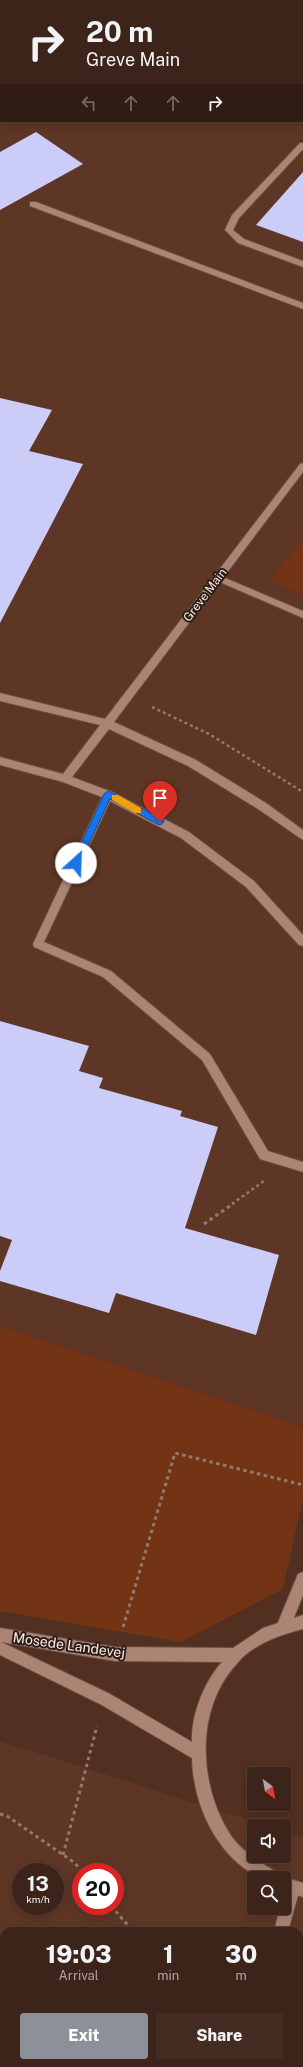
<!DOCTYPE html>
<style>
:root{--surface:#3d241a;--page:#442c23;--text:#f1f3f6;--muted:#ada4a2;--line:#564139;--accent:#8c9099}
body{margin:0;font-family:"Public Sans",sans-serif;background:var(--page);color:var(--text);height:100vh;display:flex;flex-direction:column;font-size:15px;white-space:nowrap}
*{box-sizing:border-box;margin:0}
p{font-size:13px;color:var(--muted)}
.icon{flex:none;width:22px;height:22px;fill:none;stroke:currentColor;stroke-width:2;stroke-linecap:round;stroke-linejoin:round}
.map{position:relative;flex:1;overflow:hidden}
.side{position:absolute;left:0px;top:1927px;width:303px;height:140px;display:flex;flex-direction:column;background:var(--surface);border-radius:12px 12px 0 0;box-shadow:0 2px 10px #0003,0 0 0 1px var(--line)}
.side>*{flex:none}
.banner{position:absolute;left:0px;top:0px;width:303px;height:122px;box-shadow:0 2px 10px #0003,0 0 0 1px var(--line);background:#3d241a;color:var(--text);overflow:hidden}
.needle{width:26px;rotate:148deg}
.buttons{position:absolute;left:247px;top:1767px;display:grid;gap:8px}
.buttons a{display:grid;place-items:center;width:44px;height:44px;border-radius:4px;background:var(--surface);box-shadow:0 2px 10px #0003,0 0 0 1px var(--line);font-size:20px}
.speed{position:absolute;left:12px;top:1863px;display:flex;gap:8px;font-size:20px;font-weight:700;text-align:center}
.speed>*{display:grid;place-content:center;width:52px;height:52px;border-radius:50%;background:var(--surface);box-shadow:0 2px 10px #0003,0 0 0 1px var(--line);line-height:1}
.speed small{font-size:10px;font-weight:400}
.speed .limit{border:6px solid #d22;background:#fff;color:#111}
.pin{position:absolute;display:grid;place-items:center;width:34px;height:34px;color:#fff;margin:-41px -17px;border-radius:50% 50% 50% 0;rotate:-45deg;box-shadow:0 0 4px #0007}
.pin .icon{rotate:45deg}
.me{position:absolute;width:44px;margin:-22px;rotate:25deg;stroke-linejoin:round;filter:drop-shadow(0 0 3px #0008)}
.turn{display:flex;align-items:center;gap:14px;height:84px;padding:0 20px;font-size:18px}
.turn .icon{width:52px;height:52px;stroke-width:2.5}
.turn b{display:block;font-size:28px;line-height:34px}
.lanes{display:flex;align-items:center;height:38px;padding:0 20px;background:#0003;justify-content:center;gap:20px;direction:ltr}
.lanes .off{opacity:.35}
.eta{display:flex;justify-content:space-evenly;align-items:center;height:68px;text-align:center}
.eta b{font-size:24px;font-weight:800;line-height:28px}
.primary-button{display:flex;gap:8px;margin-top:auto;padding:8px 20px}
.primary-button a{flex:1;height:46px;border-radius:4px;background:var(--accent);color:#fff;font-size:16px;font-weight:800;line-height:46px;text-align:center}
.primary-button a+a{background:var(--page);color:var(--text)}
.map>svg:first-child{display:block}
</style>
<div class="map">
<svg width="303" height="2067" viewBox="0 0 303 2067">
<rect width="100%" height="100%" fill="#513022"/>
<path fill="#5e3625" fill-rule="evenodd" d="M 0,0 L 303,0 L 303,538 L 270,581 L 303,596 L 303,1427 L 0,1326 ZM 1,1 L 302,1 L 302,121 L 1,121 Z
M 0,1741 L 267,1826 L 254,1826 L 254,1856 L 284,1856 L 284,1831 L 303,1837 L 303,2067 L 0,2067 ZM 21,1872 L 55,1872 L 55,1906 L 21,1906 ZM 81,1872 L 115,1872 L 115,1906 L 81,1906 ZM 254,1878 L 284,1878 L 284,1908 L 254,1908 ZM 4,1931 L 299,1931 L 299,2063 L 4,2063 Z"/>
<path fill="#733315" d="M 303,538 L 303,596 L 270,581 Z
M 0,1326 L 303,1427 L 303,1498 L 283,1589 L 180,1642 L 0,1611 Z"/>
<path fill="#ccccf9" d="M 36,132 L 83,164 L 0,210 L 0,152 Z
M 303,172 L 303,242 L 256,225 Z
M 0,398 L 52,410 L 29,451 L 83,464 L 0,623 Z
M 0,1021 L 89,1046 L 79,1071 L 103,1078 L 99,1088 L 182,1111 L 180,1116 L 218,1127 L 185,1228 L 279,1255 L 256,1335 L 116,1293 L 109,1313 L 0,1281 L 0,1271 L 12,1240 L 0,1236 Z"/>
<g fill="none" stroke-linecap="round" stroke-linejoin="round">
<g stroke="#694e42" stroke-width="2">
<path id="service" d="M 85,0 L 93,0 L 94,1 L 86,1 Z
M 0,118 L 1,121 L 4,122 L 0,122 Z
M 300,143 L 303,143 L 303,149 L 239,218 L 233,230 L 244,239 L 303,261 L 303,267 L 238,243 L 225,230 L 232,215 Z
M 30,202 L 36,202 L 303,303 L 303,309 L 30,206 Z
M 218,575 L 303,611 L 303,618 L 215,580 L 213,578 Z
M 108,791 L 113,795 L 44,942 L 111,971 L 210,1054 L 268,1151 L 303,1162 L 303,1172 L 260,1159 L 202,1060 L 103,977 L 34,947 L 33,944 L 103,795 Z"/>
</g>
<g stroke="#694e42" stroke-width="2">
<path id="minor" d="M 303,463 L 303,472 L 114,722 L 196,760 L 266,803 L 303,830 L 303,840 L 258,809 L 188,766 L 109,729 L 72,777 L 112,792 L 189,832 L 254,881 L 303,935 L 303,946 L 299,945 L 246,887 L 181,838 L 104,798 L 63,782 L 0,765 L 0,757 L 63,774 L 100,725 L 0,701 L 0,693 L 105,719 L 300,464 Z
M 303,1572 L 303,1595 L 289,1630 L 284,1632 L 279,1630 L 277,1625 L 298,1574 Z"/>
</g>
<g stroke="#694e42" stroke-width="2">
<path id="tertiary" d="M 293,1881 L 298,1883 L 300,1888 L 288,1931 L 274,1931 L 280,1908 L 284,1908 L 284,1895 L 288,1883 Z
M 240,2063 L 254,2063 L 253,2067 L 239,2067 Z"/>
</g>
<g stroke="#694e42" stroke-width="2">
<path id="secondary" d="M 303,1615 L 303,1629 C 281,1635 264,1640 245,1655 C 241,1658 237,1664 233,1668 C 196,1713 199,1782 228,1831 C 239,1850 260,1863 279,1873 L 281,1878 C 275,1878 266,1880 260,1878 C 254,1876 249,1871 244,1868 C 211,1843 193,1799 192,1758 L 100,1704 L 0,1655 L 0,1628 L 115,1647 L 233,1648 L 263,1628 ZM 1,1642 L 115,1661 L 222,1662 C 204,1682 191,1715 192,1742 L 110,1694 Z
M 284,1877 L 303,1883 L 303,1897 L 284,1891 L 284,1878 L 281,1878 Z"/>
</g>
<path stroke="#93786d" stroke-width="2.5" stroke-dasharray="3 3" stroke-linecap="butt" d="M 152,707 L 209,734 L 303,792
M 232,1204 L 264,1181"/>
<path stroke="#93786d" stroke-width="3" stroke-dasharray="3.5 3.5" stroke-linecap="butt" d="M 204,1224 L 234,1203
M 123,1627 L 175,1453 L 303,1485
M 0,1814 L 7,1816 L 75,1863 L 82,1872
M 63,1855 L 97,1726
M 111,1906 L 133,1931
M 299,2037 L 303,2038"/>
<use href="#service" fill="#ab8474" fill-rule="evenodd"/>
<use href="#minor" fill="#ab8474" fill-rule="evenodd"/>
<use href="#tertiary" fill="#ab8474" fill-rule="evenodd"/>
<use href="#secondary" fill="#ab8474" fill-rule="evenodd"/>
</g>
<path fill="#1a73e8" stroke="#114b97" d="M 108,791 L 163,819 L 164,822 L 160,825 L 157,824 L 110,799 L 79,865 L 73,865 L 72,863 L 104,794 Z"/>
<path fill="#f59e0b" d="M 112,795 L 118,795 L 141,808 L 141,813 L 135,813 L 112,800 Z"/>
<g text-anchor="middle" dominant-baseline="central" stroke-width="4" stroke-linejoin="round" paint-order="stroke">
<g font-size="12" fill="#fcebe4" stroke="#2c1d16">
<text transform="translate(205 595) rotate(-53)">Greve Main</text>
</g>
<g font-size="14" fill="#fcebe4" stroke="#2c1d16">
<text transform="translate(69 1645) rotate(8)">Mosede Landevej</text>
</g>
</g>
</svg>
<div class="buttons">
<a><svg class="needle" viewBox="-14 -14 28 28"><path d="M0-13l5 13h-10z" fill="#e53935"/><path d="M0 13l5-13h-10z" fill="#ada4a2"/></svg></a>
<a><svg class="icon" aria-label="sound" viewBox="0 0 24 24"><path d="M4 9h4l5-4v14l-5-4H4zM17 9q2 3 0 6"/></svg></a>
<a><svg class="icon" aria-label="search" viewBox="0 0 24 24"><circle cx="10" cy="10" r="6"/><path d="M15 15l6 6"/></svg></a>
</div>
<div class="speed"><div>13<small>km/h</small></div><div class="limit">20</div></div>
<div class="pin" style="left:160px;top:822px;background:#d93025"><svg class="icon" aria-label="arrive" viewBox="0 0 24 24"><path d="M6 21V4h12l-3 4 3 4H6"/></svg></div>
<svg class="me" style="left:76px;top:863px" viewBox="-20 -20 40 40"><circle r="19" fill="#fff"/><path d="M0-13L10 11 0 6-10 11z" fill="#1a73e8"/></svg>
<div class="banner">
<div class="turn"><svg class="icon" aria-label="right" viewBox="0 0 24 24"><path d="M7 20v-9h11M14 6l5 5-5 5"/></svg><div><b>20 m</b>Greve Main</div></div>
<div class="lanes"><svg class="icon off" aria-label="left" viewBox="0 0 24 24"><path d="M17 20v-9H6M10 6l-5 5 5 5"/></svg><svg class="icon off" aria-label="ahead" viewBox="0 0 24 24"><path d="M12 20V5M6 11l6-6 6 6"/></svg><svg class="icon off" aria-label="ahead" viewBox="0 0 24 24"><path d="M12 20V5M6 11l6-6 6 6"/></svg><svg class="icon" aria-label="right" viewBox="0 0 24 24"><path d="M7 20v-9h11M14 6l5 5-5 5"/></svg></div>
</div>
<section class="side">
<div class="eta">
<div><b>19:03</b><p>Arrival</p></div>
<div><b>1</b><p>min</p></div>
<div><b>30</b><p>m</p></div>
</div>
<div class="primary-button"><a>Exit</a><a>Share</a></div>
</section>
</div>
